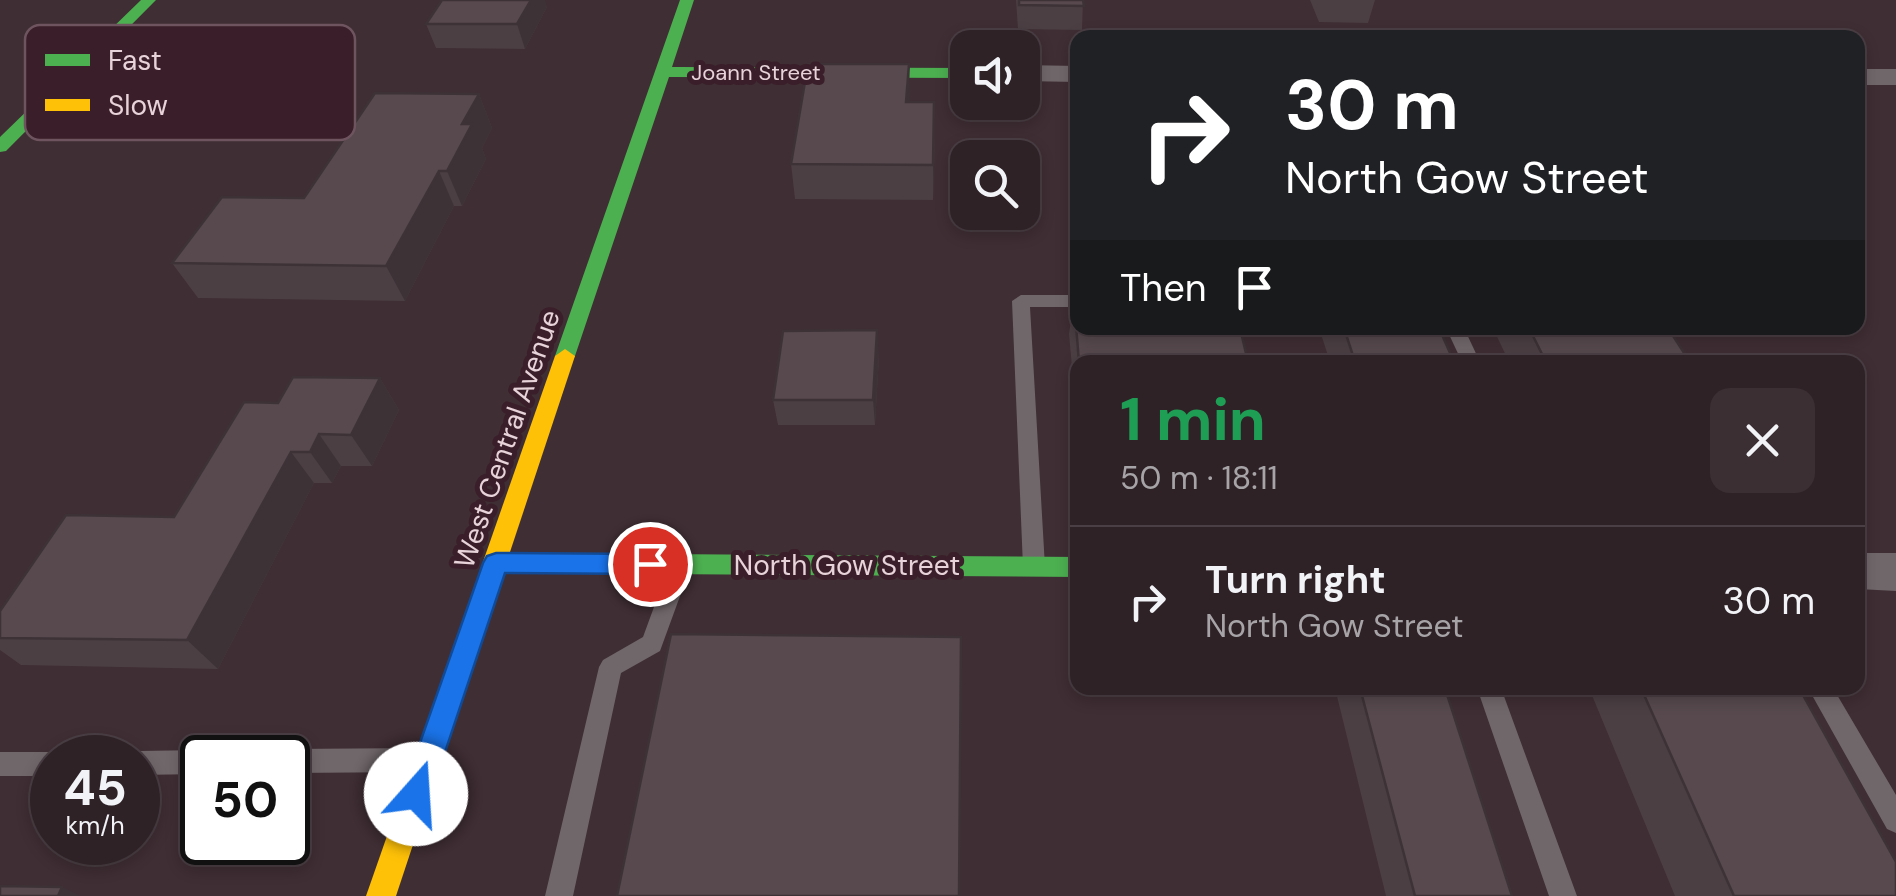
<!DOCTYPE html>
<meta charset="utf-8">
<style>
:root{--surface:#2f2227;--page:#3b2f33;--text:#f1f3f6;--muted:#a7a4a7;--line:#4a3f44}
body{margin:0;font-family:"DM Sans",sans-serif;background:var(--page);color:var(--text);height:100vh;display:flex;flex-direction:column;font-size:38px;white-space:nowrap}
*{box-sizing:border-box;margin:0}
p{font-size:32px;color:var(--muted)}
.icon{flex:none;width:55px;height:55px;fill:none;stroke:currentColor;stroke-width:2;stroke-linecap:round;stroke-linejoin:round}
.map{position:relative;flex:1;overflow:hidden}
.panel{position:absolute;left:1070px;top:355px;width:795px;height:340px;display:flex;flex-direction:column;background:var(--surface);border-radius:20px;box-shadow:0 5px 15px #0003,0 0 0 2px var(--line)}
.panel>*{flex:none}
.banner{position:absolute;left:1070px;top:30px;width:795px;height:305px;border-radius:20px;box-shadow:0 5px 15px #0003,0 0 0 2px var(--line);background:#202124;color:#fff;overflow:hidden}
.controls{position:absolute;left:950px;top:30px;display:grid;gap:20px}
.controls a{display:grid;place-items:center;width:90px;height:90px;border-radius:20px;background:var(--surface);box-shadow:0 5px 15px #0003,0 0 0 2px var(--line);font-size:50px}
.speed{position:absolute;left:30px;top:735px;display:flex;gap:20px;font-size:50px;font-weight:700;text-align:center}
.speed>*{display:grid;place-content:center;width:130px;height:130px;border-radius:50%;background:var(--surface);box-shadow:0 5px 15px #0003,0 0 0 2px var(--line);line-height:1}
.speed small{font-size:25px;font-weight:400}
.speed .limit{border:5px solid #111;border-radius:15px;background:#fff;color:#111}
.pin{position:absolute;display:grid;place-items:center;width:85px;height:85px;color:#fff;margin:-42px;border:5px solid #fff;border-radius:50%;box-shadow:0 2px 10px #0007}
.me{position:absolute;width:110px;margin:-55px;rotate:19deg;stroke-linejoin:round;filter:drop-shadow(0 0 8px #0008)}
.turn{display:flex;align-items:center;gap:35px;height:210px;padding:0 50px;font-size:45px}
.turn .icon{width:130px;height:130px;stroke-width:2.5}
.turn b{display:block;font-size:70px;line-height:85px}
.then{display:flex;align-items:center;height:95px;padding:0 50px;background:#0003;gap:20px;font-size:38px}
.round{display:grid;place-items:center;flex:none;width:105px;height:105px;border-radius:20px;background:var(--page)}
.head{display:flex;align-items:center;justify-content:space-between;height:170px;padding:0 50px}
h1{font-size:60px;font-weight:700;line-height:75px;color:#1e9e55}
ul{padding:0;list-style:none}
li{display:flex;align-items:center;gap:30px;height:150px;padding:0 50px;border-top:2px solid var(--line)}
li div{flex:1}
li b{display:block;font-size:38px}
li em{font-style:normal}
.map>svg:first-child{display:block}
</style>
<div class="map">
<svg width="1896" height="896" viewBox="0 0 1896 896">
<rect width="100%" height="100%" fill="#3f2e34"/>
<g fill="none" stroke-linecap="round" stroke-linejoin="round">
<path fill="#70676a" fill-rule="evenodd" d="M 1021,295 L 1078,295 L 1078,307 L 1030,307 L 1045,567 L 1042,574 L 1034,576 L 1026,574 L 1023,567 L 1012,301 Z
M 1446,328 L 1464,328 L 1480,362 L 1462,362 Z
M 680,557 L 688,560 L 691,566 L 660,651 L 621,673 L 573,896 L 545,896 L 599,667 L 603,660 L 643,637 L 669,566 L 672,560 Z
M 1477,688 L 1501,688 L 1577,896 L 1549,896 Z
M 1808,688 L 1833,688 L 1896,795 L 1896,833 L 1887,829 Z
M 421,748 L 430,752 L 434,760 L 430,768 L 421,772 L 288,773 L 288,758 L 277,758 L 279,753 L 288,749 Z
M 202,750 L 213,758 L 202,758 L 202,774 L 138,775 L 138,758 L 128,758 L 138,751 Z
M 0,752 L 52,752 L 62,758 L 52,758 L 52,776 L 0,776 Z"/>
<path fill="#70676a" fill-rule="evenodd" d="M 1022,65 L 1078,66 L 1078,82 L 1022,81 Z
M 1858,69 L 1896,69 L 1896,85 L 1858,85 Z
M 1858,553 L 1896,553 L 1896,591 L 1858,589 Z"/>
<path fill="#4caf50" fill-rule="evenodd" d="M 141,0 L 156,0 L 6,151 L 0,152 L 0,137 Z
M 680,0 L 694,0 L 672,67 L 968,68 L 968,78 L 669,77 L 575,356 L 572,361 L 558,361 L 555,356 Z
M 496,553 L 1078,557 L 1078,577 L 496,573 L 487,570 L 484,563 L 487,556 Z"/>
<path fill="#ffc107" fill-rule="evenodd" d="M 565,349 L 575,356 L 396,896 L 366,896 L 555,356 Z"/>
</g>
<path fill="#4b3f43" d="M 1016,0 L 1083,0 L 1082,30 L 1018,29 Z
M 1310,0 L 1375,0 L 1368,23 L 1319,22 Z
M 547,7 L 525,49 L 436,48 L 426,24 Z
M 479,94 L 492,128 L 482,148 L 486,159 L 462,206 L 454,206 L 405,301 L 198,298 L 172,263 L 304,198 Z
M 910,102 L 935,136 L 933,200 L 795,199 L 791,164 Z
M 1074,300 L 1248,362 L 1078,362 L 1078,434 L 1069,334 Z
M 1326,328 L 1439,328 L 1454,362 L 1330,362 L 1322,337 Z
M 1493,328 L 1668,328 L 1690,362 L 1509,362 Z
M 879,356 L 875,425 L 778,425 L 773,400 Z
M 380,378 L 399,410 L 372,466 L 341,466 L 332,483 L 314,483 L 218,669 L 21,665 L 0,650 L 0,611 L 174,517 L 278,403 Z
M 1335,688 L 1445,688 L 1512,896 L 1386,896 Z
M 1589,688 L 1799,688 L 1896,896 L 1675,896 Z"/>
<path fill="#3d3337" d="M 531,0 L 545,0 L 547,7 L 525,49 L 517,24 Z
M 909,64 L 910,98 L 907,136 L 906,102 Z
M 479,94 L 492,128 L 482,148 L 486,159 L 462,206 L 447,171 L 462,124 Z
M 934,102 L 935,136 L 933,200 L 933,165 Z
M 439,171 L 454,206 L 405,301 L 386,266 Z
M 877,330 L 879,356 L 875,425 L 873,400 Z
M 380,378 L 399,410 L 372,466 L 351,435 Z
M 319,434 L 341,466 L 332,483 L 310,452 Z
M 291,452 L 314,483 L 218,669 L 187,640 Z
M 62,887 L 80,896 L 58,896 Z"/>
<path fill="#57494e" stroke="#3d3337" stroke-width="2.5" d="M 442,0 L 531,0 L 517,24 L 426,24 Z
M 1019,0 L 1083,0 L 1084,6 L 1019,5 Z
M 808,64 L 909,64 L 906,102 L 934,102 L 933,165 L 791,164 Z
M 375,93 L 479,94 L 462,124 L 472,124 L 447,171 L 439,171 L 386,266 L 172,263 L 222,197 L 304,198 Z
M 1074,300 L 1078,300 L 1078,328 L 1240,328 L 1248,362 L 1079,362 Z
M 1344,328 L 1439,328 L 1454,362 L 1355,362 Z
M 1529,328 L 1668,328 L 1690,362 L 1546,362 Z
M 877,330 L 873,400 L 773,400 L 783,331 Z
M 293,377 L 380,378 L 351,435 L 319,434 L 310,452 L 291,452 L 187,640 L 0,638 L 0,611 L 66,515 L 174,517 L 244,402 L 278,403 Z
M 671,634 L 961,637 L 959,896 L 617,896 Z
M 1360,688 L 1445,688 L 1512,896 L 1415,896 Z
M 1641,688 L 1799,688 L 1896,862 L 1896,896 L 1734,896 Z
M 0,886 L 62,887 L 58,896 L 0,896 Z"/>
<path fill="#1a73e8" stroke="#114b97" stroke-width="2.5" d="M 496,553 L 650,554 L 659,557 L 663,564 L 659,571 L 650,574 L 505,573 L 431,794 L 427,804 L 416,808 L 406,804 L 402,794 L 483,563 L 487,556 Z"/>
<g text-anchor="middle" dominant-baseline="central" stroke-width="10" stroke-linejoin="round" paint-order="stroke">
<g font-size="22" fill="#e7d3d9" stroke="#3a1e29">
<text x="756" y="72">Joann Street</text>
</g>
<g font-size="28" fill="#e7d3d9" stroke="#3a1e29">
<text transform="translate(507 439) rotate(-71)">West Central Avenue</text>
<text x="847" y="565">North Gow Street</text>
</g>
</g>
<rect x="25" y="25" width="330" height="115" rx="15" fill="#3a1e29" stroke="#6e545e" stroke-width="2.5"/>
<rect x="45" y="54" width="45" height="12" fill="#4caf50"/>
<rect x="45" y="99" width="45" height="12" fill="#ffc107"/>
<g font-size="28" fill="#e7d3d9">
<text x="108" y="70">Fast</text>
<text x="108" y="115">Slow</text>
</g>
</svg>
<div class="controls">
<a><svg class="icon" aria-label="sound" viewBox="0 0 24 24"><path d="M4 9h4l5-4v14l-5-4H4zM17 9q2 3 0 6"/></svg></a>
<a><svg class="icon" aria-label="search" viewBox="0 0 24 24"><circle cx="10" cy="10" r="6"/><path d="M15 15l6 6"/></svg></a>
</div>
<div class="speed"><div>45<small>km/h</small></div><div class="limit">50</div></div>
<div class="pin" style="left:650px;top:564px;background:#d93025"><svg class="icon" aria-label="arrive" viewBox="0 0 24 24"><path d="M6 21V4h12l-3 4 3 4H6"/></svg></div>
<svg class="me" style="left:416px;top:794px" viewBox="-20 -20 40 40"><circle r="19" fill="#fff"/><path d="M0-13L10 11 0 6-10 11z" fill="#1a73e8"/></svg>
<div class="banner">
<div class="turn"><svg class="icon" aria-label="right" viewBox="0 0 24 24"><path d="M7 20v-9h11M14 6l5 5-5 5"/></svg><div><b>30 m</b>North Gow Street</div></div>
<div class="then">Then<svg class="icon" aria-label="arrive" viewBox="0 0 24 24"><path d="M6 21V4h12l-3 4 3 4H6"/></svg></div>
</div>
<section class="panel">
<div class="head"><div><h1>1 min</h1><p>50 m · 18:11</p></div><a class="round"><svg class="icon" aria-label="close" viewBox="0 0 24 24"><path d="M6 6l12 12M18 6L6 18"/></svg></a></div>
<ul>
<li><svg class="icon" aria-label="right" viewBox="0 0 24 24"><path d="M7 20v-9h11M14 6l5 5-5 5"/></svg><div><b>Turn right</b><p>North Gow Street</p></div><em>30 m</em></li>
</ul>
</section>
</div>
